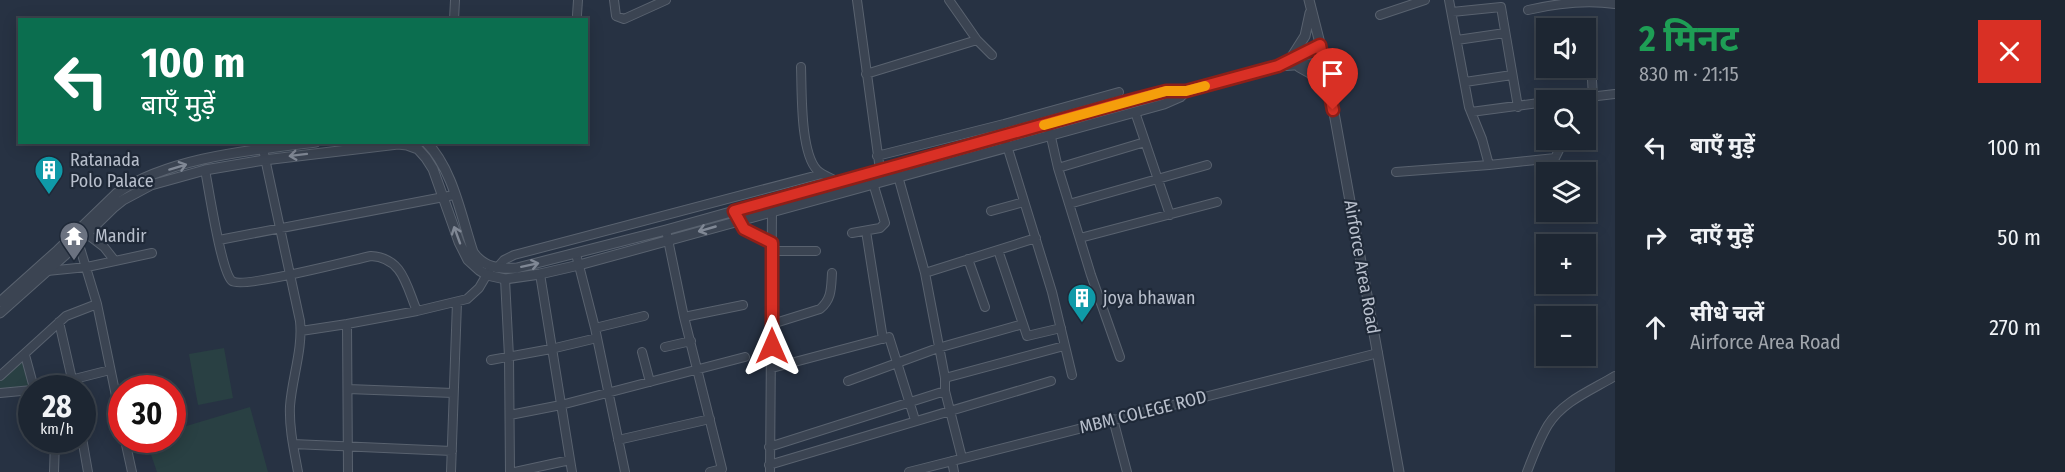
<!DOCTYPE html>
<html lang="hi">
<meta charset="utf-8">
<style>
:root{--surface:#1d2632;--page:#2a323e;--text:#f1f3f6;--muted:#a0a5ac;--line:#3b434d}
body{margin:0;font-family:"Fira Sans Condensed","Noto Sans Devanagari",sans-serif;background:var(--page);color:var(--text);height:100vh;display:flex;flex-direction:column;font-size:22px;white-space:nowrap}
*{box-sizing:border-box;margin:0}
p{font-size:20px;color:var(--muted)}
.icon{flex:none;width:33px;height:33px;fill:none;stroke:currentColor;stroke-width:2;stroke-linecap:round;stroke-linejoin:round}
.map{position:relative;flex:1;overflow:hidden}
.details{display:flex;flex-direction:column;background:var(--surface);width:450px}
.details>*{flex:none}
.top-card{position:absolute;left:18px;top:18px;width:570px;height:126px;border-radius:0px;box-shadow:0 3px 15px #0003,0 0 0 2px var(--line);background:#0b6e4f;color:#fff;overflow:hidden}
.buttons{position:absolute;left:1536px;top:18px;display:grid;gap:12px}
.buttons a{display:grid;place-items:center;width:60px;height:60px;border-radius:0px;background:var(--surface);box-shadow:0 3px 15px #0003,0 0 0 2px var(--line);font-size:30px}
.speed{position:absolute;left:18px;top:375px;display:flex;gap:12px;font-size:30px;font-weight:700;text-align:center}
.speed>*{display:grid;place-content:center;width:78px;height:78px;border-radius:50%;background:var(--surface);box-shadow:0 3px 15px #0003,0 0 0 2px var(--line);line-height:1}
.speed small{font-size:15px;font-weight:400}
.speed .limit{border:9px solid #d22;background:#fff;color:#111}
.pin{position:absolute;display:grid;place-items:center;width:51px;height:51px;color:#fff;margin:-62px -26px;border-radius:50% 50% 50% 0;rotate:-45deg;box-shadow:0 0 6px #0007}
.pin .icon{rotate:45deg}
.me{position:absolute;width:66px;margin:-33px;rotate:0deg;stroke-linejoin:round;filter:drop-shadow(0 0 4px #0008)}
.turn{display:flex;align-items:center;gap:21px;height:126px;padding:0 24px;font-size:27px}
.turn .icon{width:78px;height:78px;stroke-width:2.5}
.turn b{display:block;font-size:42px;line-height:51px}
.round{display:grid;place-items:center;flex:none;width:63px;height:63px;border-radius:0px;background:var(--page)}
.head{display:flex;align-items:center;justify-content:space-between;height:102px;padding:0 24px}
h1{font-size:36px;font-weight:700;line-height:45px;color:#1e9e55}
ul{padding:0;list-style:none}
li{display:flex;align-items:center;gap:18px;height:90px;padding:0 24px}
li div{flex:1}
li b{display:block;font-size:22px}
li em{font-style:normal}
main{display:flex;flex:1;min-height:0}
.map>svg:first-child{display:block}
</style>
<main>
<div class="map">
<svg width="1615" height="472" viewBox="0 0 1615 472">
<rect width="100%" height="100%" fill="#273243"/>
<path fill="#294043" d="M 224,348 L 233,398 L 198,405 L 189,354 Z
M 24,358 L 31,394 L 0,395 L 0,380 Z
M 250,407 L 268,472 L 157,472 L 146,440 L 172,440 L 173,430 Z"/>
<g fill="none" stroke-linecap="round" stroke-linejoin="round">
<g stroke="#59626f" stroke-width="10">
<path id="minor" d="M 614,0 L 616,16 L 624,19 L 666,0
M 857,0 L 880,170
M 949,0 L 977,40 L 992,55
M 1449,0 L 1469,107 L 1482,139 L 1489,165
M 1528,10 C 1558,3 1585,0 1615,4
M 1452,12 L 1501,7 L 1518,107
M 577,15 L 578,0
M 1380,15 L 1425,0
M 454,20 L 455,0
M 1457,40 L 1505,33
M 1590,45 L 1593,97
M 801,67 C 802,91 800,152 817,170 C 822,175 831,178 838,182
M 866,74 L 977,40
M 1465,82 L 1512,75
M 1563,100 L 1615,94
M 1135,112 L 1170,215
M 1471,112 L 1546,102
M 1048,124 L 1058,168 L 1091,275 L 1120,357
M 1004,136 L 1052,292 L 1072,375
M 263,149 L 300,321 C 303,349 292,378 290,406 C 289,428 294,450 298,472
M 877,156 L 1004,124 L 1119,92
M 894,166 L 898,176 L 925,273 L 945,378 L 945,391 L 962,458
M 1058,168 L 1145,142
M 205,170 C 209,189 221,272 232,281 C 243,289 352,260 371,256 C 403,258 406,285 417,311
M 1396,172 L 1489,165 L 1555,158 L 1559,150 L 1557,140
M 1069,204 L 1207,165
M 991,211 L 1024,202
M 736,216 L 744,229 L 772,243
M 666,230 L 684,317 L 722,469 L 710,472
M 866,231 L 883,339
M 852,233 L 880,228 L 885,223 L 870,173
M 87,234 L 104,247 L 115,261
M 77,238 L 97,304 L 122,425
M 1080,238 L 1217,202
M 219,240 L 454,195
M 772,251 L 816,251
M 576,254 L 595,328 L 625,472
M 968,259 L 985,307
M 497,268 L 504,260 L 514,255 L 822,174
M 47,271 L 87,267 L 152,253
M 925,273 L 1036,238
M 540,274 L 572,472
M 505,279 L 509,357 L 510,472
M 684,317 L 743,305
M 59,322 L 74,388
M 347,324 L 348,472
M 772,324 L 820,309 C 832,299 831,288 832,273
M 1023,324 L 1027,336 L 1061,328
M 595,328 L 644,316
M 301,331 L 347,324 L 417,311 L 467,299 L 479,288 L 489,271
M 665,347 L 691,341
M 642,352 L 650,382
M 25,355 L 34,388
M 491,360 L 551,349 L 597,338
M 772,368 L 889,337 L 915,420
M 0,376 L 66,316 L 97,304
M 945,378 L 1064,346
M 848,381 L 938,348 L 1023,324 L 998,250
M 39,388 L 110,370
M 348,389 L 453,393
M 0,393 L 32,390
M 510,415 L 561,405 L 745,357
M 1113,419 L 1127,472
M 82,438 L 88,472
M 125,440 L 132,472
M 618,440 L 710,419
M 293,444 L 452,451
M 769,447 L 945,391
M 952,461 L 954,472
M 769,465 L 1051,381
M 54,472 L 55,440
M 451,472 L 457,302
M 515,472 L 570,460
M 770,472 L 772,211
M 909,472 L 1378,353
M 1527,472 C 1533,456 1539,440 1548,425 C 1563,401 1592,390 1615,376"/>
</g>
<g stroke="#59626f" stroke-width="11">
<path id="tertiary" d="M 1309,0 L 1325,63 L 1399,472
M 1292,57 L 1320,45
M 1291,58 L 1305,36 L 1310,13
M 1299,67 L 1317,77 L 1329,87
M 426,142 C 453,169 461,216 473,252 C 484,268 499,269 517,268 L 666,230 L 1166,91 L 1186,91 L 1278,66 L 1325,63
M 0,302 L 58,250 L 117,193 C 170,157 253,150 316,142
M 0,313 L 64,256 L 113,208 L 123,200 L 151,185 L 205,170 L 264,160 L 398,144 L 407,145 L 418,149 L 426,158 L 433,169 L 459,242 L 468,260 L 479,270 L 487,275 L 505,279 L 540,274 L 579,265 L 1164,104 L 1180,97 L 1186,91"/>
</g>
<use href="#minor" stroke="#3b4452" stroke-width="8"/>
<use href="#tertiary" stroke="#3b4452" stroke-width="9"/>
</g>
<defs><path id="oneway-shaft" d="M-6 0H5M1.5-3L5.5 0L1.5 3" fill="none" stroke-width="1.6" stroke-linecap="round" stroke-linejoin="round" transform="scale(1.5)"/></defs>
<g stroke="#808895">
<use href="#oneway-shaft" transform="translate(298 155) rotate(173)"/>
<use href="#oneway-shaft" transform="translate(178 167) rotate(-17)"/>
<use href="#oneway-shaft" transform="translate(707 229) rotate(164)"/>
<use href="#oneway-shaft" transform="translate(457 235) rotate(-110)"/>
<use href="#oneway-shaft" transform="translate(530 265) rotate(-12)"/>
</g>
<g fill="none" stroke-linecap="round" stroke-linejoin="round">
<g stroke="#8d1f18" stroke-width="15">
<path id="route" d="M 772,346 L 772,243 L 744,229 L 734,211 L 1135,99 L 1166,91 L 1186,91 L 1278,66 L 1320,45 L 1333,110"/>
</g>
<use href="#route" stroke="#d93025" stroke-width="10"/>
<path stroke="#f59e0b" stroke-width="10" d="M 1044,125 L 1166,91 L 1186,91 L 1205,86"/>
</g>
<defs>
<g id="building-pin" transform="scale(1.5)"><path d="M0 17L-7.5 6A9.5 9.5 0 1 1 7.5 6Z" fill="#0f9aa8" stroke="#1f2938"/><path d="M-4-6H4V6H1V3H-1V6H-4ZM-2.5-4.3h1.7v1.8h-1.7ZM.8-4.3h1.7v1.8H.8ZM-2.5-1h1.7V.8h-1.7ZM.8-1h1.7V.8H.8Z" fill="#fff"/></g>
<g id="temple-pin" transform="scale(1.5)"><path d="M0 17L-7.5 6A9.5 9.5 0 1 1 7.5 6Z" fill="#6b7280" stroke="#1f2938"/><path d="M0-6L5-2H3V0L6.5 2.5H4V6H1.5V3h-3V6H-4V2.5H-6.5L-3 0V-2H-5Z" fill="#fff"/></g>
</defs>
<g fill-rule="evenodd">
<use href="#building-pin" x="49" y="170"/>
<use href="#temple-pin" x="74" y="236"/>
<use href="#building-pin" x="1082" y="298"/>
</g>
<g text-anchor="middle" dominant-baseline="central" stroke-width="4.5" stroke-linejoin="round" paint-order="stroke">
<g font-size="18" fill="#b8bfcc" stroke="#1f2938" text-anchor="start">
<text x="70" y="160">Ratanada<tspan x="70" dy="21">Polo Palace</tspan></text>
<text x="95" y="236">Mandir</text>
<text x="1103" y="298">joya bhawan</text>
</g>
<g font-size="18" fill="#b8bfcc" stroke="#1f2938">
<text transform="translate(1362 267) rotate(80)">Airforce Area Road</text>
<text transform="translate(1143 412) rotate(-14)">MBM COLEGE ROD</text>
</g>
</g>
</svg>
<div class="buttons">
<a><svg class="icon" aria-label="sound" viewBox="0 0 24 24"><path d="M4 9h4l5-4v14l-5-4H4zM17 9q2 3 0 6"/></svg></a>
<a><svg class="icon" aria-label="search" viewBox="0 0 24 24"><circle cx="10" cy="10" r="6"/><path d="M15 15l6 6"/></svg></a>
<a><svg class="icon" aria-label="layers" viewBox="0 0 24 24"><path d="M12 4l9 5-9 5-9-5zM3 14l9 5 9-5"/></svg></a>
<a>+</a>
<a>−</a>
</div>
<div class="speed"><div>28<small>km/h</small></div><div class="limit">30</div></div>
<div class="pin" style="left:1333px;top:110px;background:#d93025"><svg class="icon" aria-label="arrive" viewBox="0 0 24 24"><path d="M6 21V4h12l-3 4 3 4H6"/></svg></div>
<svg class="me" style="left:772px;top:346px" viewBox="-20 -20 40 40"><path d="M0-17L14 15 0 8-14 15z" fill="#d93025" stroke="#fff" stroke-width="4"/></svg>
<div class="top-card">
<div class="turn"><svg class="icon" aria-label="left" viewBox="0 0 24 24"><path d="M17 20v-9H6M10 6l-5 5 5 5"/></svg><div><b>100 m</b>बाएँ मुड़ें</div></div>
</div>
</div>
<section class="details">
<div class="head"><div><h1>2 मिनट</h1><p>830 m · 21:15</p></div><a class="round" style="background:#d93025;color:#fff"><svg class="icon" aria-label="close" viewBox="0 0 24 24"><path d="M6 6l12 12M18 6L6 18"/></svg></a></div>
<ul>
<li><svg class="icon" aria-label="left" viewBox="0 0 24 24"><path d="M17 20v-9H6M10 6l-5 5 5 5"/></svg><div><b>बाएँ मुड़ें</b></div><em>100 m</em></li>
<li><svg class="icon" aria-label="right" viewBox="0 0 24 24"><path d="M7 20v-9h11M14 6l5 5-5 5"/></svg><div><b>दाएँ मुड़ें</b></div><em>50 m</em></li>
<li><svg class="icon" aria-label="ahead" viewBox="0 0 24 24"><path d="M12 20V5M6 11l6-6 6 6"/></svg><div><b>सीधे चलें</b><p>Airforce Area Road</p></div><em>270 m</em></li>
</ul>
</section>
</main>
